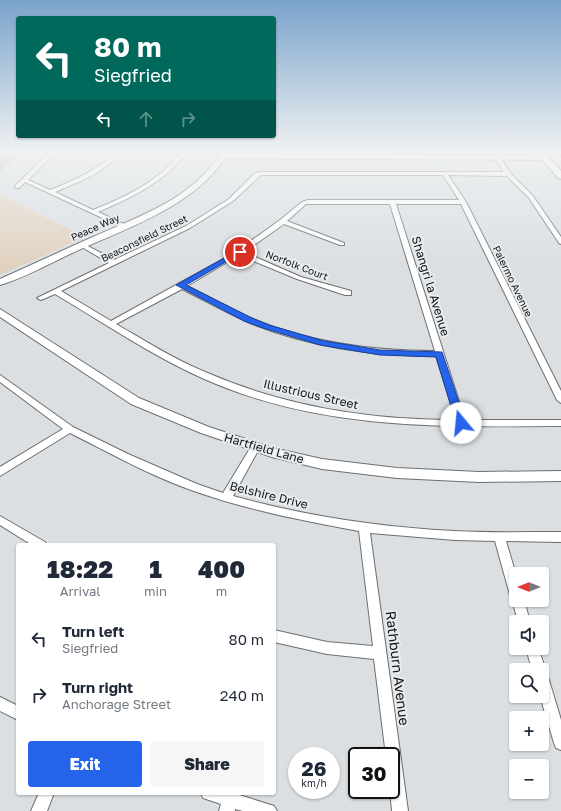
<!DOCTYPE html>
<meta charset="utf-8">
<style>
:root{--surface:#fff;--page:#f6f6f7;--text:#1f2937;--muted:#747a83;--accent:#2563eb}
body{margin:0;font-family:"Golos Text",sans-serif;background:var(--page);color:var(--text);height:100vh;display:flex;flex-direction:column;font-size:15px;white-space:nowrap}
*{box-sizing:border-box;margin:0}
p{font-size:13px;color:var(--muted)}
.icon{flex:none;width:22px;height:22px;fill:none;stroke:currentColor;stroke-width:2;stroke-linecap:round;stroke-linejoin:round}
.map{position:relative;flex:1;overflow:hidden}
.side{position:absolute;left:16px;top:543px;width:260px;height:252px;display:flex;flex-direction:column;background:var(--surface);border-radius:4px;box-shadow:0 1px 3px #0004}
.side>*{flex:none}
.hud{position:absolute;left:16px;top:16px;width:260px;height:122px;border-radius:4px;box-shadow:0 1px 3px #0004;background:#00695c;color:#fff;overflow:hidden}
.needle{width:26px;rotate:270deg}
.fabs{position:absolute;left:509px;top:567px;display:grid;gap:8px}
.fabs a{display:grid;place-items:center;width:40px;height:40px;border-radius:4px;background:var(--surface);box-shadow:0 1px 3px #0004;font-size:20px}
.speed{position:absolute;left:288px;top:747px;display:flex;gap:8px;font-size:20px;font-weight:700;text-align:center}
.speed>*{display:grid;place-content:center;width:52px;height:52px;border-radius:50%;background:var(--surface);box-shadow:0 1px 3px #0004;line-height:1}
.speed small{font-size:10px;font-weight:400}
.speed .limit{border:2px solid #111;border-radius:6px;background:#fff;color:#111}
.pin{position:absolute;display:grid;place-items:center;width:34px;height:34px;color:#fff;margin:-17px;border:2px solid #fff;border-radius:50%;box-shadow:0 1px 4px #0007}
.me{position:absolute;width:44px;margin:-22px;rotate:343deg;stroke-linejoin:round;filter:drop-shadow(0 0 3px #0008)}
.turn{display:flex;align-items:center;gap:14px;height:84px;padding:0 12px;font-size:18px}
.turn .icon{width:52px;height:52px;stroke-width:2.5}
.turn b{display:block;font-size:28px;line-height:34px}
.lanes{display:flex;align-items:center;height:38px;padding:0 12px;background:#0003;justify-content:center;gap:20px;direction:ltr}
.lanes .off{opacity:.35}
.eta{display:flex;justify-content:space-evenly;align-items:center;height:68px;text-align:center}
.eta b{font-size:24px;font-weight:800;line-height:28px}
.cta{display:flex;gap:8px;margin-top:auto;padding:8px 12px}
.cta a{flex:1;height:46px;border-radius:4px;background:var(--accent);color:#fff;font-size:16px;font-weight:800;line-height:46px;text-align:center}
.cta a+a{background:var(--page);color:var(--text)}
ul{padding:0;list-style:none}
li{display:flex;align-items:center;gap:12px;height:56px;padding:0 12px}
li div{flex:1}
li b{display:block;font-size:15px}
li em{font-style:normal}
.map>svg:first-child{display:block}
</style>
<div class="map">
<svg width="561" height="811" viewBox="0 0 561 811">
<rect width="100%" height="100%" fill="#dbdfe2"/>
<path fill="#e1d2bf" d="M 0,195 L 32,211 L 85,237 L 0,275 Z"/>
<path fill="#b7b99c" d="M 0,151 L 25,151 L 0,171 Z"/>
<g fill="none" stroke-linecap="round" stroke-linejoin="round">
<g stroke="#6c6f72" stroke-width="2">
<path id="street" d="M 51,151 L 57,151 L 28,180 L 50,190 C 75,180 98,170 117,151 L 122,151 C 106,172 79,182 55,192 L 93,210 C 128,196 159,181 182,151 L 188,151 C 165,182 133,197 98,212 L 126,225 L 126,227 L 124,228 L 25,182 L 19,188 L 15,188 L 15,186 Z
M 555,151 L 561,151 L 561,156 Z
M 498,156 L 500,157 L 510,173 L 533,196 L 561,237 L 561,244 L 559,243 L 529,198 L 507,176 L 448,175 L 466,202 L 561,391 L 561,403 L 557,400 L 461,204 L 396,204 L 465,420 L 561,420 L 561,426 C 437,427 318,430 202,378 C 151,355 104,323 55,294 L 41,300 L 37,298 L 109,263 L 80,246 L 80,244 L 84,244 L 114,260 L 186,226 L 229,199 L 254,174 L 258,172 L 504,172 L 495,158 ZM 261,175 L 443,175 L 459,200 L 308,200 L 302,202 L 280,220 L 234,253 L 111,321 L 61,291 L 190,228 L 233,201 ZM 306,204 L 390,204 L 435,351 C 374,351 312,343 255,320 C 232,310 210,297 187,286 L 239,255 L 297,279 L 345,295 L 351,295 L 351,291 L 301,277 L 244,252 L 284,224 L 340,245 L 344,245 L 344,243 L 287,221 ZM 182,289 C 204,300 227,313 250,323 C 309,347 373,356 436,356 L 456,420 C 372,420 287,407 210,374 C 177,361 147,342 116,324 Z
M 0,375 L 73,427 L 128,454 L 197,484 L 223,493 L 252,445 L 258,445 L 260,447 L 233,496 C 305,516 379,527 454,531 C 490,533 526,532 561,532 L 561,542 L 506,541 L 516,575 L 516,600 L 524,600 L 530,622 L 518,622 L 512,599 L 510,595 L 495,541 L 455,540 L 370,533 L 408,811 L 392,811 L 390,790 L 391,756 L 386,756 L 374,659 L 327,654 L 274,642 L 274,630 L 327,642 L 373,646 L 359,531 C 301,520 247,510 191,490 C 149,475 110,453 70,433 L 0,476 L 0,467 L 63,429 L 0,382 Z
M 0,516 L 45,542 L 47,545 L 32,545 L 0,525 Z
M 526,648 L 538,648 L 546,670 L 544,674 L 547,675 L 549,680 L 561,720 L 561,750 L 556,748 L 554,743 L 540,696 L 542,696 L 542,670 L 532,670 Z
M 0,697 L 18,706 L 18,720 L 0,711 Z
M 39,793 L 54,793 L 47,811 L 31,811 Z
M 201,793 L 233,793 L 274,806 L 277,811 L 243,811 L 235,809 L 235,811 L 219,811 L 221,804 L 203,798 Z"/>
</g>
<g stroke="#6c6f72" stroke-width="2">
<path id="secondary" d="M 223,151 L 229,151 L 228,154 L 545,156 L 548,158 L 545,160 L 225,158 C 193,208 121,230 70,254 C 49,264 22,279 0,285 L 0,279 C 32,265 63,250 95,236 C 145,214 191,199 223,151 Z
M 0,309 L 139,398 L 209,427 L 273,448 L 322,459 L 397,468 L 479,472 L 561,471 L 561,481 L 479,482 L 397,478 L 322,469 L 272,457 L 201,433 L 131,404 L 0,317 Z"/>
</g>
<g stroke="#6c6f72" stroke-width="2">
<path id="primary" d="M 535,151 L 543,151 L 561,171 L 561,179 L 558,178 Z"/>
</g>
<use href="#street" fill="#fff" fill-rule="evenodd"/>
<use href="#secondary" fill="#fff" fill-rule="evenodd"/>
<use href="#primary" fill="#fff" fill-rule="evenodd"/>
</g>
<linearGradient id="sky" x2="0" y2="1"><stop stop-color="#7aa3cb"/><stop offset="0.57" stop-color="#eff1f2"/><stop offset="1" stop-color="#eff1f2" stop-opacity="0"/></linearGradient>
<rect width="561" height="264" fill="url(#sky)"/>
<path fill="#2563eb" stroke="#184099" d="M 237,251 L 243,252 L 186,285 L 250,317 L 269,325 L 324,341 L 380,350 L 442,352 L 466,423 L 464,426 L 458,426 L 456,423 L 436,357 L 380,355 L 320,345 L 263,328 L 244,321 L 176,285 Z"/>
<g text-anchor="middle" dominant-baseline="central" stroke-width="4" stroke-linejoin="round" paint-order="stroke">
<g font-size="10" fill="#121314" stroke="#e8ecef">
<text transform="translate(95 227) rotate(-24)">Peace Way</text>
<text transform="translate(144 238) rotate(-26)">Beaconsfield Street</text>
<text transform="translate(297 265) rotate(21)">Norfolk Court</text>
<text transform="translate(513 281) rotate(64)">Palermo Avenue</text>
</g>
<g font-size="12" fill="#121314" stroke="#e8ecef">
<text transform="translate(431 286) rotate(73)">Shangri la Avenue</text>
<text transform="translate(311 394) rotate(13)">Illustrious Street</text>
<text transform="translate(264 448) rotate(16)">Hartfield Lane</text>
<text transform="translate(269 495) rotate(14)">Belshire Drive</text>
</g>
<g font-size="14" fill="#121314" stroke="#e8ecef">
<text transform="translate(398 668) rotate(83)">Rathburn Avenue</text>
</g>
</g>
</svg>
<div class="fabs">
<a><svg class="needle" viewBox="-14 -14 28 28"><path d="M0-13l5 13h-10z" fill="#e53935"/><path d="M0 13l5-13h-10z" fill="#747a83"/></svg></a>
<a><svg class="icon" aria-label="sound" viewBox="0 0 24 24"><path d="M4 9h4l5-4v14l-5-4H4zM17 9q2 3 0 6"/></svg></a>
<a><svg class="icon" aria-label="search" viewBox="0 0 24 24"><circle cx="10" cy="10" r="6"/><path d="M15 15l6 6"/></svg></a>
<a>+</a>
<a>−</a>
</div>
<div class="speed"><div>26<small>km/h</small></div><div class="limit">30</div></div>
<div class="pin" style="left:240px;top:252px;background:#d93025"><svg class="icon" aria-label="arrive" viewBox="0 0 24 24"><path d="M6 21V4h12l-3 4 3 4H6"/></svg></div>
<svg class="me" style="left:461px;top:423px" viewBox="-20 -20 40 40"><circle r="19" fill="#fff"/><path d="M0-13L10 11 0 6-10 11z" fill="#2563eb"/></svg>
<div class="hud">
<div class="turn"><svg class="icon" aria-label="left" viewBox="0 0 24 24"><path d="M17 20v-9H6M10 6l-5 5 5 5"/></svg><div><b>80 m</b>Siegfried</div></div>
<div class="lanes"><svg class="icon" aria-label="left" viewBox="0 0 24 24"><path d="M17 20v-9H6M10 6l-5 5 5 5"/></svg><svg class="icon off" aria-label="ahead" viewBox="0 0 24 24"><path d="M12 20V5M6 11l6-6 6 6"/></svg><svg class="icon off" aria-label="right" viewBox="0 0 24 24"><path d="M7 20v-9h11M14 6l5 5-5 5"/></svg></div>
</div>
<section class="side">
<div class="eta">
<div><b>18:22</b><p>Arrival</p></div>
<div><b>1</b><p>min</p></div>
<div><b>400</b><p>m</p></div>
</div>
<ul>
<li><svg class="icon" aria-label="left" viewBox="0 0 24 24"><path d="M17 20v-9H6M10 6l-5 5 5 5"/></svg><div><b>Turn left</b><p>Siegfried</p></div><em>80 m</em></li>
<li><svg class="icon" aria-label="right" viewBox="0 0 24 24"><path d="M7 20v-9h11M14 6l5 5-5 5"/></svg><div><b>Turn right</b><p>Anchorage Street</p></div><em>240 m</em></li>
</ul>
<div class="cta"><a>Exit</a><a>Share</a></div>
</section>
</div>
